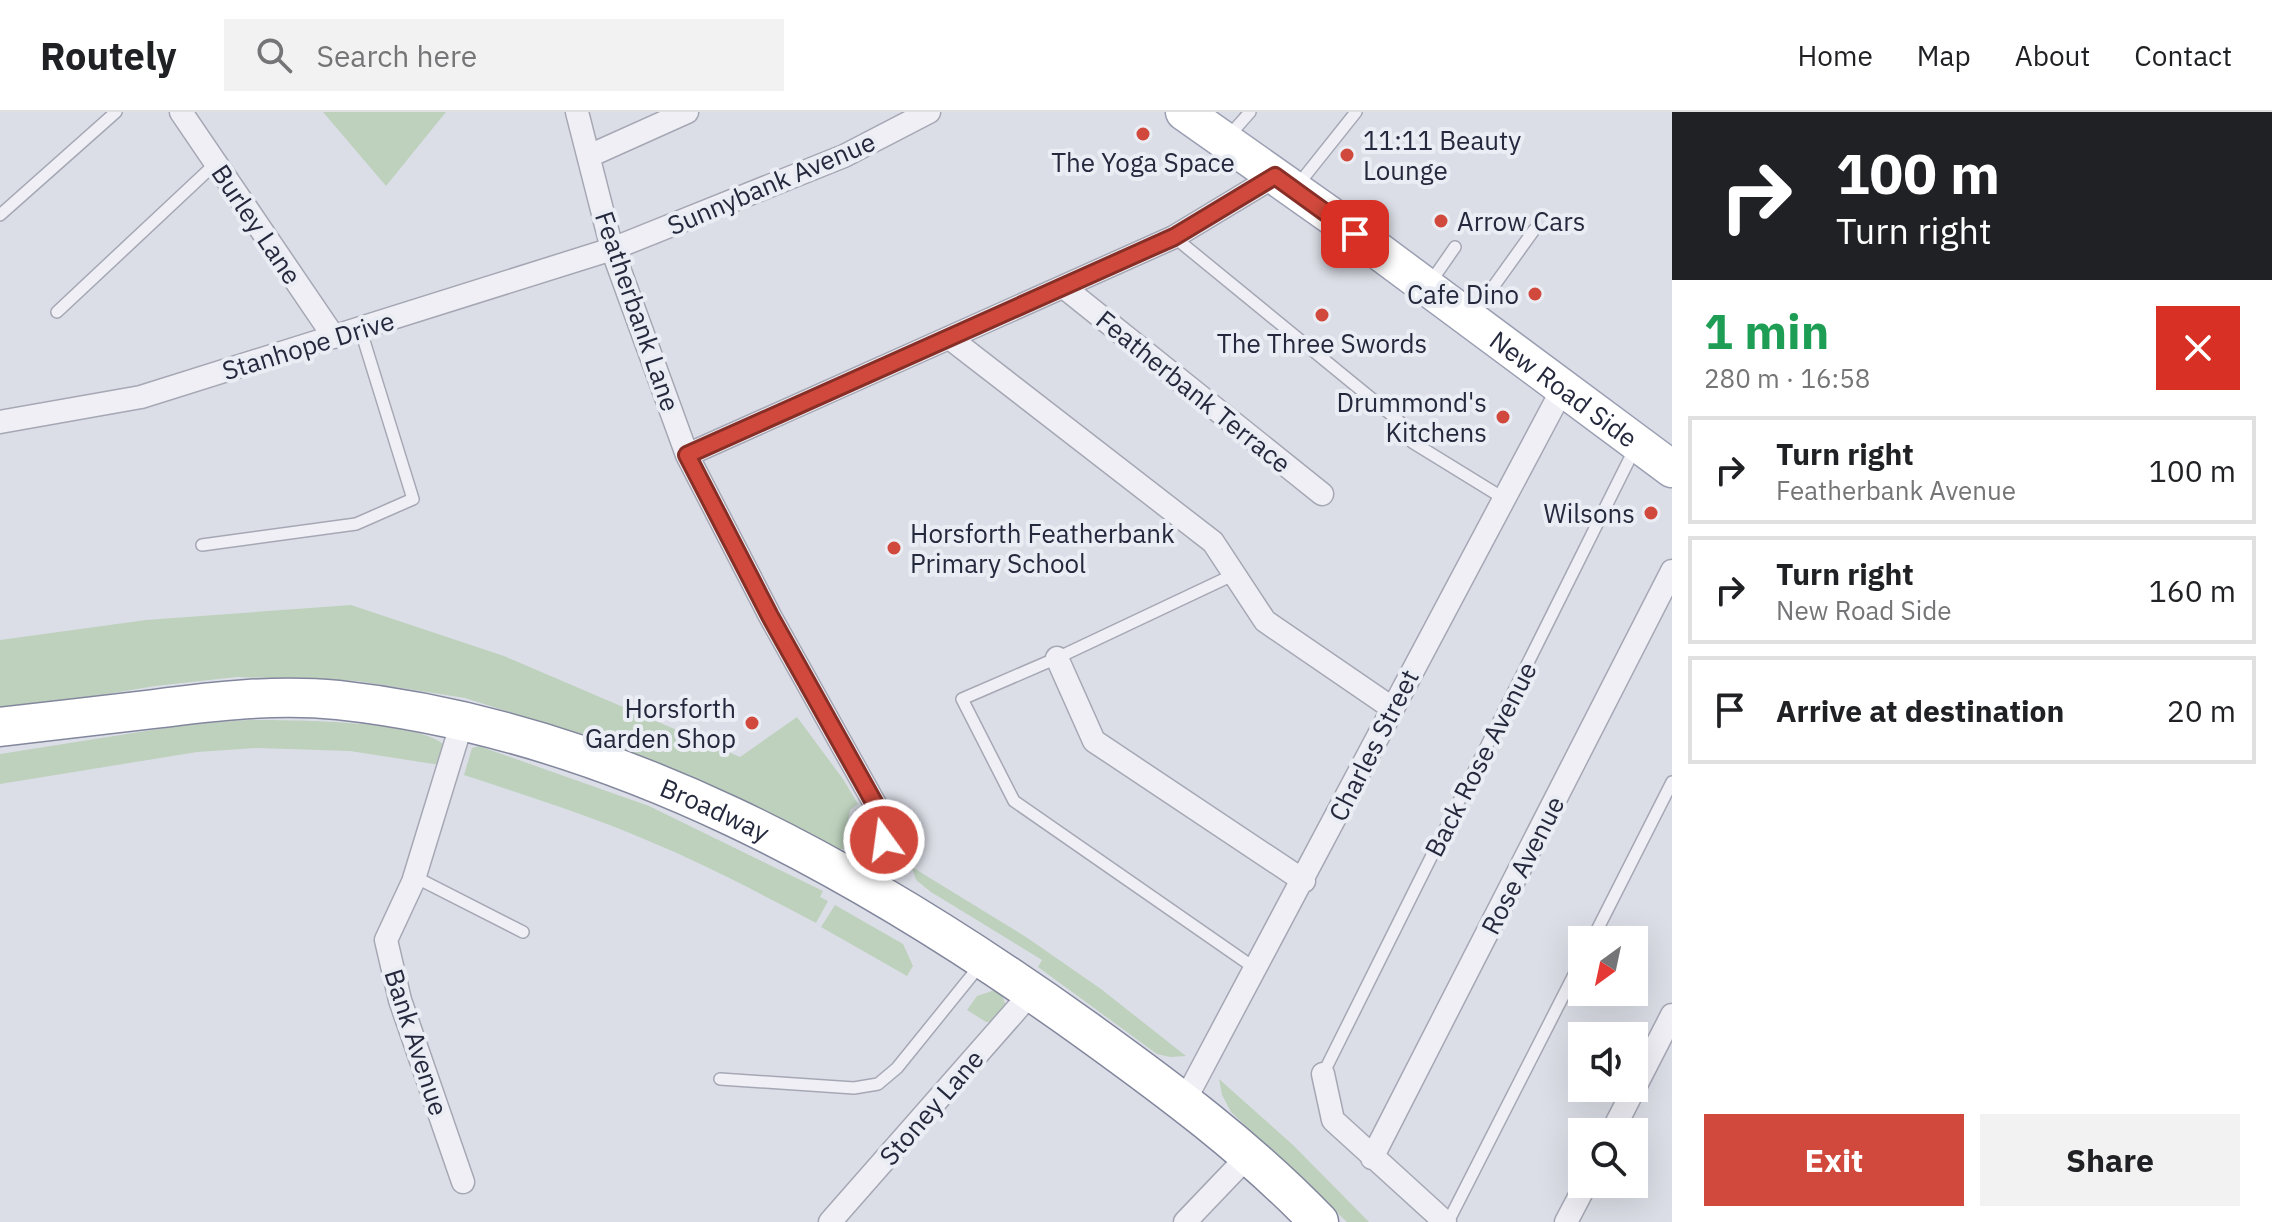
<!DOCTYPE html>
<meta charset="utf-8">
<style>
:root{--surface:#fff;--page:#f2f2f2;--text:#202124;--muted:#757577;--line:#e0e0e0;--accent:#d0493c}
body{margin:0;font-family:"IBM Plex Sans",sans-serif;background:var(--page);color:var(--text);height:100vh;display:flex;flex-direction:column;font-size:30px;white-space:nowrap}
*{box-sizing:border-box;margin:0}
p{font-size:26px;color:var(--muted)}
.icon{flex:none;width:44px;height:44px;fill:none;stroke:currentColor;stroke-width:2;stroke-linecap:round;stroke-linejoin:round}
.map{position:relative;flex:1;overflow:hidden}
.side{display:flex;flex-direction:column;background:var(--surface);width:600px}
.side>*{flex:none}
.guide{background:#202124;color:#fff;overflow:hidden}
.needle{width:52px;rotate:213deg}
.controls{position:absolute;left:1568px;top:814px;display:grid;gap:16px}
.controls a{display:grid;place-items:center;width:80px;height:80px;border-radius:0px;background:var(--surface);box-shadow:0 8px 32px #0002;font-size:40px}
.pin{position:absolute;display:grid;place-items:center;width:68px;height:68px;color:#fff;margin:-34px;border-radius:16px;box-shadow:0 4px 12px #0006}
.me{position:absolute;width:88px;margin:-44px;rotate:346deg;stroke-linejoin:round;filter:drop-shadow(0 0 6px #0008)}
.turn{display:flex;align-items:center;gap:28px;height:168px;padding:0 32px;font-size:36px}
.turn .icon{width:104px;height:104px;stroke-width:2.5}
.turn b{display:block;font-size:56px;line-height:68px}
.round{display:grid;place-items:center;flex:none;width:84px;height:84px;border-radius:0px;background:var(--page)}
.head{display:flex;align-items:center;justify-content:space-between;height:136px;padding:0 32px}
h1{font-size:48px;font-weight:700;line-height:60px;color:#1e9e55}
.button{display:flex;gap:16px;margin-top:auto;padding:16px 32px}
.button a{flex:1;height:92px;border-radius:0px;background:var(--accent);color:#fff;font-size:32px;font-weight:700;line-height:92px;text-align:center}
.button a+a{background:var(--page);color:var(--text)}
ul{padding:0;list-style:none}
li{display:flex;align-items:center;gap:24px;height:108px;margin:0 16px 12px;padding:0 16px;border:4px solid var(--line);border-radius:0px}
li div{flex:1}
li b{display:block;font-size:30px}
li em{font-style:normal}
header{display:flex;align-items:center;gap:48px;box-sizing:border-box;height:112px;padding:0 40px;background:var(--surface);border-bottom:2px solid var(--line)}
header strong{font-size:38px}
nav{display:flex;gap:44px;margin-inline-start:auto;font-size:28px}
.search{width:560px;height:72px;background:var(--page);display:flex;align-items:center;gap:20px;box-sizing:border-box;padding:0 28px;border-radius:0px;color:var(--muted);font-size:30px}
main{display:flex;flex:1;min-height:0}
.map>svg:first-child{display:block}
</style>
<header>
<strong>Routely</strong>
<div class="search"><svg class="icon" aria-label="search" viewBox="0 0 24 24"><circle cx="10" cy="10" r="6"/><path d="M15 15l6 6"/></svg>Search here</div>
<nav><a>Home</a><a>Map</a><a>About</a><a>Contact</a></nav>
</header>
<main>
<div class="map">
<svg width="1672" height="1110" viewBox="0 0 1672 1110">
<rect width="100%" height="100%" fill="#dcdee7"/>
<path fill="#bdd1bd" d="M 323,0 L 446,0 L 386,74 Z
M 351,493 L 504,544 L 740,645 L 797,605 L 843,667 L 858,692 L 850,698 L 848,709 L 862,728 L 847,737 L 835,737 L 709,675 L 600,629 L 465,586 L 357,569 L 237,565 L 155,574 L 0,600 L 0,528 L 146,508 Z
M 249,608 C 287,608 422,608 445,634 L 440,653 L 350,639 L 257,636 L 197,640 L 0,672 L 0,642 L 190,612 Z
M 479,634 L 649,694 L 823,779 L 820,785 L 828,789 L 816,811 C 759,781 703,751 644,727 C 585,702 524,683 464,663 L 472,636 Z
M 912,755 L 1026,825 L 1101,877 L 1186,944 L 1170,945 L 1157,942 L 1038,855 L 1042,848 L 931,780 L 916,768 Z
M 835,793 L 903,832 L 913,854 L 907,864 L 821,815 Z
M 995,878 L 1002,882 L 1006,895 L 995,909 L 986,910 L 967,898 L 977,884 Z
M 1219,967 L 1293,1033 L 1369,1110 L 1347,1110 L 1231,1000 L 1222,983 Z"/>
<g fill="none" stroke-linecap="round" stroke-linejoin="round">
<g stroke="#a5a8b4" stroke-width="14">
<path id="service" d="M 1228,25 L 1250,0
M 1297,74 L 1356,0
M 0,103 L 116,0
M 1174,125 L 1399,309
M 1430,171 L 1455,135
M 57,200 L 216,51
M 1473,203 L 1534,118
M 1412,330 L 1503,386
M 202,433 L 356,412 L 413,387 L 360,216
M 1235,462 L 1057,546 L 962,587 L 1014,689 L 1256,857
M 415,765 L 523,820
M 1592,828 L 1672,670
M 1323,962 L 1635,336
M 720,967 L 854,976 L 878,972 L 897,956 L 981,852
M 1448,1110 L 1582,847"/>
</g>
<g stroke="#a5a8b4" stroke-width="25">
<path id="minor" d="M 181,0 L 334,225
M 577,0 L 612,137 L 687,343 L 770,504 L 885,710 L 875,781
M 589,44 L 687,0
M 1065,176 L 1322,382
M 951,227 L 1213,430 L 1265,509 L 1392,596
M 0,310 L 141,285 L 612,137 L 844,44 L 929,0
M 687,343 L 1174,125 L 1275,64
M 1057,546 L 1094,629 L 1304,769
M 463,607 L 413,770 L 386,828 L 400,888 L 463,1070
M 1323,962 L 1333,1008 L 1445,1110
M 1184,990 L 1563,276
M 1612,1020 L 1672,903
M 1372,1046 L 1672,459
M 830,1110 L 1032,880
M 1185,1110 L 1250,1042
M 1566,1110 L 1586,1072"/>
</g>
<g stroke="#9b9fb2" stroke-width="39">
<g id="primary">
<path id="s1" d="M 1184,0 L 1330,103 L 1672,357"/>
</g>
</g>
<g stroke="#83879d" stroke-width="41">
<g id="trunk">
<path id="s2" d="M 0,615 C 51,609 103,603 154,597 C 215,589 276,582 338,588 C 614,618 864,759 1086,918 C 1168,977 1249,1037 1319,1110"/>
</g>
</g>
<use href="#service" stroke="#efeff5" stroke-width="11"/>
<use href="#minor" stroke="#efeff5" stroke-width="22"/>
<use href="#primary" stroke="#fff" stroke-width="36"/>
<use href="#trunk" stroke="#fff" stroke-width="38"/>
</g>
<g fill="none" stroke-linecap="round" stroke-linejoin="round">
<g stroke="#872f27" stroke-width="20">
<path id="route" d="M 884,728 L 885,710 L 770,504 L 687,343 L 1174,125 L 1275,64 L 1355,122"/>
</g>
<use href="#route" stroke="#d0493c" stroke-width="14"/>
</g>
<g fill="#d0493c" stroke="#ebedf4" stroke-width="3">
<circle cx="1143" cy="22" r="8"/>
<circle cx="1347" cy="43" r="8"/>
<circle cx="1441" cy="109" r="8"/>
<circle cx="1535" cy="182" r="8"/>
<circle cx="1322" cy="203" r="8"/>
<circle cx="1503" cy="305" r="8"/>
<circle cx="1651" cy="401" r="8"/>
<circle cx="894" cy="436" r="8"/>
<circle cx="752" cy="611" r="8"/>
</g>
<g text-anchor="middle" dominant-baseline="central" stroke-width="8" stroke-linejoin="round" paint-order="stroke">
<g font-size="26" fill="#25293d" stroke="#ebedf4" text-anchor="end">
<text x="1363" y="28" text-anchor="start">11:11 Beauty<tspan x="1363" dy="30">Lounge</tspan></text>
<text x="1143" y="50" text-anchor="middle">The Yoga Space</text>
<text x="1457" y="109" text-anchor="start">Arrow Cars</text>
<text x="1519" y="182">Cafe Dino</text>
<text x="1322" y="231" text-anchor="middle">The Three Swords</text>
<text x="1487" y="290">Drummond's<tspan x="1487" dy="30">Kitchens</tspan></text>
<text x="1635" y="401">Wilsons</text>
<text x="910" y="421" text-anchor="start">Horsforth Featherbank<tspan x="910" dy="30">Primary School</tspan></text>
<text x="736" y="596">Horsforth<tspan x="736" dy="30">Garden Shop</tspan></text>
</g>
<g font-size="26" fill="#25293d" stroke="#ebedf4">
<text transform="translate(771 71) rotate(-23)">Sunnybank Avenue</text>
<text transform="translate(257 112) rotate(56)">Burley Lane</text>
<text transform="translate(638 199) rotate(71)">Featherbank Lane</text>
<text transform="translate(308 233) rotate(-17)">Stanhope Drive</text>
<text stroke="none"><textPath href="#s1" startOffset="470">New Road Side</textPath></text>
<text transform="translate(1194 279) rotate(39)">Featherbank Terrace</text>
<text transform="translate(1373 633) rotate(-63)">Charles Street</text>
<text transform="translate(1480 647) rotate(-63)">Back Rose Avenue</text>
<text stroke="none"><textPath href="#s2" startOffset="734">Broadway</textPath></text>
<text transform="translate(1522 753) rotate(-63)">Rose Avenue</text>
<text transform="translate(417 930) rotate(72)">Bank Avenue</text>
<text transform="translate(931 995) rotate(-49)">Stoney Lane</text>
</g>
</g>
</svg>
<div class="controls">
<a><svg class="needle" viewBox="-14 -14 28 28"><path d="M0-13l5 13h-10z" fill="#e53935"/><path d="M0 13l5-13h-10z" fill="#757577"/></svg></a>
<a><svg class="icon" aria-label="sound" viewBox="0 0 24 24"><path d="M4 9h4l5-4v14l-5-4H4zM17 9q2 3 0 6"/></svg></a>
<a><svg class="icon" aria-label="search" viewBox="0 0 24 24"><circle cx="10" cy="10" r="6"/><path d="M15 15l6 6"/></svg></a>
</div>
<div class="pin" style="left:1355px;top:122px;background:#d93025"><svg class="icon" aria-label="arrive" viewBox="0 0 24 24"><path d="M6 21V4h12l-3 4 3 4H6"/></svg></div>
<svg class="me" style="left:884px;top:728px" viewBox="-20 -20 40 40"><circle r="17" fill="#d0493c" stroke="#fff" stroke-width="3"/><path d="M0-11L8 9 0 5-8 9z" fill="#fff"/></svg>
</div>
<section class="side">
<div class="guide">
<div class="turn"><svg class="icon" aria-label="right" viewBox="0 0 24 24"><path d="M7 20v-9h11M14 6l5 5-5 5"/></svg><div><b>100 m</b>Turn right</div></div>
</div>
<div class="head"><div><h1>1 min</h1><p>280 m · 16:58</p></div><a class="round" style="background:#d93025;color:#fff"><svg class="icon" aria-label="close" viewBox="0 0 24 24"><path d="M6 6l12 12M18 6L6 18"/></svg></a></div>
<ul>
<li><svg class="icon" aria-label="right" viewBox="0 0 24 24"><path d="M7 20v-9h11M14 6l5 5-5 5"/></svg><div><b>Turn right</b><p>Featherbank Avenue</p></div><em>100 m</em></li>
<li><svg class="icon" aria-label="right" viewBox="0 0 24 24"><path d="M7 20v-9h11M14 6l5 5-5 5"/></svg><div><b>Turn right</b><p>New Road Side</p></div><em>160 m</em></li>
<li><svg class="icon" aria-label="arrive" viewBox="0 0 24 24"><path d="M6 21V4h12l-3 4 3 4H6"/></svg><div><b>Arrive at destination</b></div><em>20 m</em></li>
</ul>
<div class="button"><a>Exit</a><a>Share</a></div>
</section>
</main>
